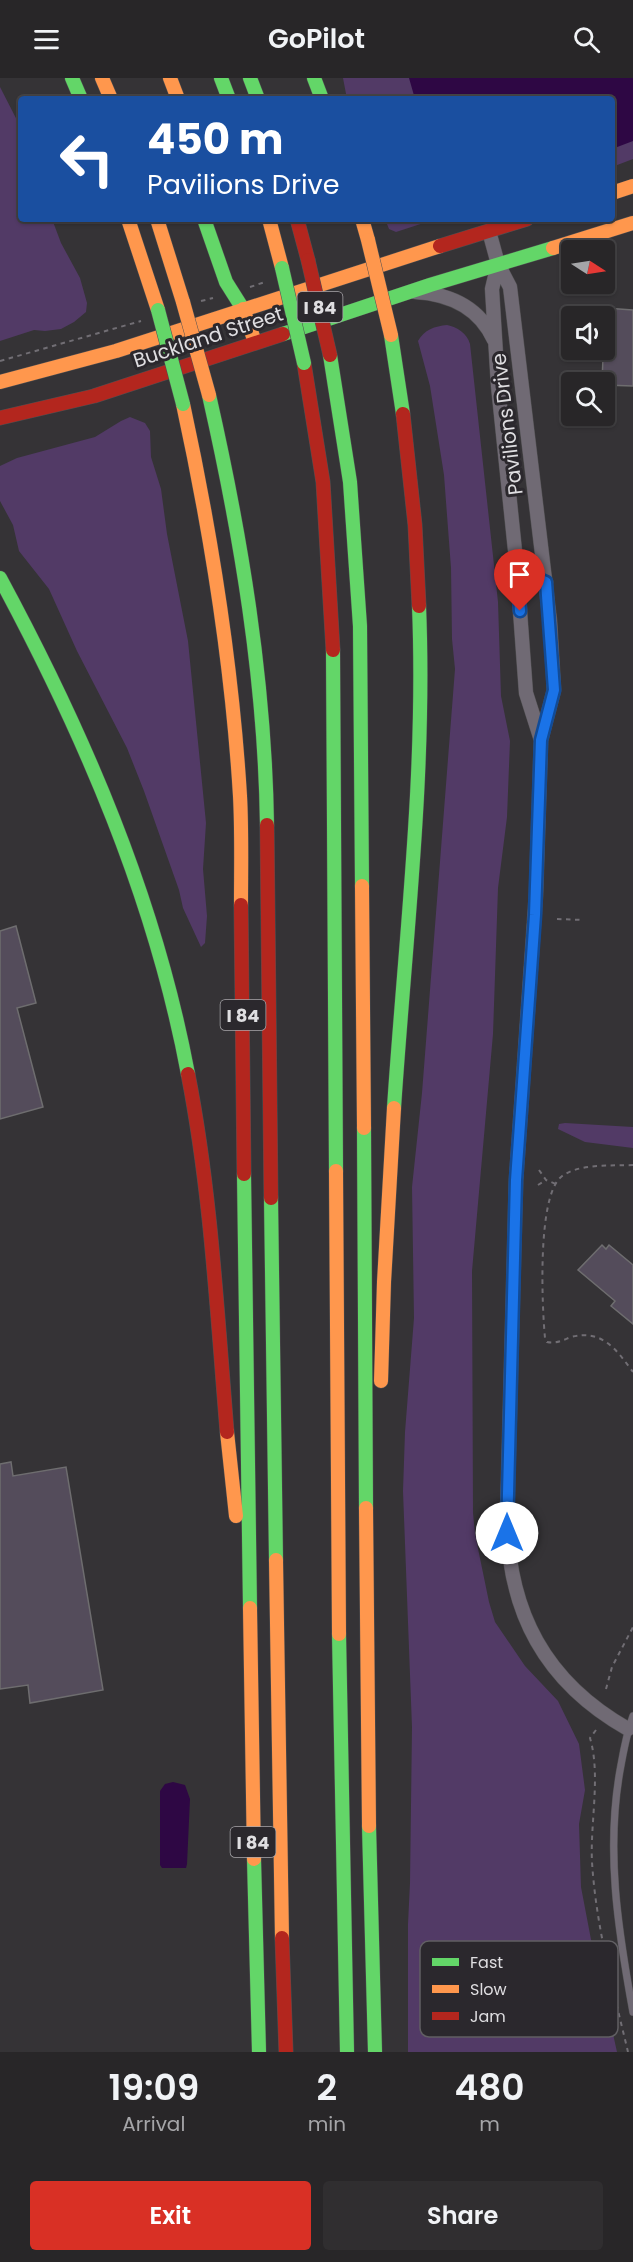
<!DOCTYPE html>
<style>
:root{--surface:#282628;--page:#302e30;--text:#f1f3f6;--muted:#a5a5a8;--line:#444345;--accent:#d93025}
body{margin:0;font-family:Poppins,sans-serif;background:var(--page);color:var(--text);height:100vh;display:flex;flex-direction:column;font-size:22px;white-space:nowrap}
*{box-sizing:border-box;margin:0}
p{font-size:20px;color:var(--muted)}
.icon{flex:none;width:33px;height:33px;fill:none;stroke:currentColor;stroke-width:2;stroke-linecap:round;stroke-linejoin:round}
.map{position:relative;height:1974px;overflow:hidden}
.sheet{display:flex;flex-direction:column;background:var(--surface);flex:1}
.sheet>*{flex:none}
.guide{position:absolute;left:18px;top:18px;width:597px;height:126px;border-radius:6px;box-shadow:0 2px 4px #0004,0 0 0 2px var(--line);background:#1a4fa0;color:#fff;overflow:hidden}
.needle{width:39px;rotate:102deg}
.controls{position:absolute;left:561px;top:162px;display:grid;gap:12px}
.controls a{display:grid;place-items:center;width:54px;height:54px;border-radius:6px;background:var(--surface);box-shadow:0 2px 4px #0004,0 0 0 2px var(--line);font-size:30px}
.pin{position:absolute;display:grid;place-items:center;width:51px;height:51px;color:#fff;margin:-62px -26px;border-radius:50% 50% 50% 0;rotate:-45deg;box-shadow:0 0 6px #0007}
.pin .icon{rotate:45deg}
.me{position:absolute;width:66px;margin:-33px;rotate:0deg;stroke-linejoin:round;filter:drop-shadow(0 0 4px #0008)}
.turn{display:flex;align-items:center;gap:21px;height:126px;padding:0 30px;font-size:27px}
.turn .icon{width:78px;height:78px;stroke-width:2.5}
.turn b{display:block;font-size:42px;line-height:51px}
.eta{display:flex;justify-content:space-evenly;align-items:center;height:102px;text-align:center}
.eta b{font-size:36px;font-weight:600;line-height:42px}
.action{display:flex;gap:12px;margin-top:auto;padding:12px 30px}
.action a{flex:1;height:69px;border-radius:6px;background:var(--accent);color:#fff;font-size:24px;font-weight:600;line-height:69px;text-align:center}
.action a+a{background:var(--page);color:var(--text)}
header{display:flex;justify-content:space-between;align-items:center;height:78px;padding:0 30px;background:var(--surface);font-size:27px;font-weight:600}
.map>svg:first-child{display:block}
</style>
<header><svg class="icon" aria-label="menu" viewBox="0 0 24 24"><path d="M4 6h16M4 12h16M4 18h16"/></svg>GoPilot<svg class="icon" aria-label="search" viewBox="0 0 24 24"><circle cx="10" cy="10" r="6"/><path d="M15 15l6 6"/></svg></header>
<div class="map">
<svg width="633" height="1974" viewBox="0 0 633 1974">
<rect width="100%" height="100%" fill="#353336"/>
<path fill="#523a66" d="M 343,0 L 633,0 L 633,81 L 612,89 L 612,21 L 347,21 Z
M 0,9 L 21,50 L 21,141 L 52,141 L 61,165 L 80,200 L 87,225 L 86,234 L 74,244 L 61,251 L 45,253 L 34,252 L 0,263 Z
M 385,141 L 436,141 L 396,154 L 389,151 Z
M 447,247 C 457,249 467,255 470,266 L 498,524 L 501,618 L 510,663 L 507,739 L 498,810 L 493,956 L 472,1193 L 473,1435 L 475,1456 L 489,1524 L 495,1544 L 525,1588 L 558,1623 L 579,1666 L 585,1712 L 579,1746 L 581,1809 L 597,1893 L 604,1915 L 617,1974 L 408,1974 L 408,1846 L 410,1805 L 412,1649 L 403,1413 L 405,1354 L 414,1240 L 412,1109 L 422,1015 L 455,591 L 452,561 L 451,490 L 444,397 L 430,308 L 418,263 C 424,252 435,248 447,247 Z
M 130,339 L 145,345 L 150,353 L 151,379 L 161,411 L 167,456 L 188,563 L 206,745 L 203,791 L 207,838 L 205,865 L 201,869 L 183,830 L 179,812 L 144,713 L 127,670 L 77,573 L 49,511 L 19,473 L 13,447 L 0,423 L 0,388 L 17,380 L 95,359 L 121,343 Z
M 565,1045 L 633,1049 L 633,1070 L 585,1064 L 558,1051 L 559,1046 Z"/>
<path fill="#2e0744" d="M 409,0 L 633,0 L 633,63 L 612,71 L 612,21 L 415,21 Z
M 173,1704 L 185,1707 L 190,1721 L 187,1786 L 186,1790 L 162,1790 L 160,1787 L 160,1713 L 165,1706 Z"/>
<path fill="#544c5b" stroke="#6e6d6f" stroke-width="1.5" d="M 605,230 L 633,232 L 633,308 L 604,307 L 604,304 L 602,304 Z
M 16,848 L 36,925 L 17,930 L 43,1029 L 0,1041 L 0,853 Z
M 602,1167 L 606,1171 L 609,1167 L 633,1187 L 633,1246 L 611,1228 L 615,1223 L 578,1192 Z
M 11,1384 L 13,1398 L 66,1389 L 103,1612 L 30,1625 L 28,1607 L 0,1611 L 0,1386 Z"/>
<g fill="none" stroke-linecap="round" stroke-linejoin="round">
<g stroke="#504f51" stroke-width="8">
<path id="lane" d="M 633,1638 C 627,1654 624,1670 621,1687 C 605,1770 618,1852 633,1934"/>
</g>
<g stroke="#504f51" stroke-width="15">
<path id="street" d="M 489,153 L 498,186 L 510,209 L 550,543 L 554,612 L 541,662 L 536,816 L 516,1102 L 507,1440 C 508,1534 545,1604 628,1651
M 498,186 L 492,211 L 498,308 L 517,492 L 526,615 L 541,662
M 415,214 C 450,216 479,229 494,262
M 517,492 L 546,504"/>
</g>
<g stroke="#504f51" stroke-width="15">
<path id="fast" d="M 72,0 L 81,21
M 221,0 L 229,21
M 250,0 L 258,21
M 314,0 L 322,21
M 204,141 L 226,204 L 243,231
M 283,256 L 430,207 L 553,170
M 391,257 L 403,336
M 330,277 L 350,404 L 360,548 L 362,808
M 209,317 C 241,458 265,602 267,747
M 0,500 C 84,656 155,820 188,996
M 333,572 L 336,1093
M 394,1030 C 405,863 426,696 419,528
M 364,1050 L 366,1430
M 244,1096 L 250,1530
M 271,1120 L 276,1482
M 339,1556 L 347,1974
M 369,1748 L 375,1974
M 254,1781 L 259,1974"/>
</g>
<g stroke="#504f51" stroke-width="15">
<path id="slow" d="M 102,0 L 111,21
M 170,0 L 178,21
M 612,115 L 633,108
M 128,141 L 158,232
M 157,141 L 183,224
M 269,141 L 282,190
M 362,141 L 368,162
M 553,170 L 633,145
M 243,231 L 255,264
M 0,304 L 116,273 L 440,168
M 183,326 C 211,455 232,586 240,718 C 242,754 241,791 241,827
M 362,808 L 364,1050
M 336,1093 L 339,1556
M 381,1303 L 384,1204 L 394,1030
M 227,1354 L 236,1438
M 366,1430 L 369,1748
M 276,1482 L 282,1860
M 250,1530 L 254,1781"/>
</g>
<g stroke="#504f51" stroke-width="15">
<path id="jam" d="M 297,141 L 308,182
M 440,168 L 527,141
M 304,285 L 323,404 L 333,572
M 403,336 L 415,447 L 419,528
M 0,340 L 94,318 L 283,256
M 267,747 L 271,1120
M 241,827 L 244,1096
M 188,996 C 211,1114 217,1234 227,1354
M 282,1860 L 286,1974"/>
</g>
<path stroke="#716e74" stroke-width="2" stroke-dasharray="4.5 4.5" stroke-linecap="butt" d="M 250,209 L 265,204
M 201,223 L 213,220
M 0,283 L 141,243
M 557,841 L 584,842
M 633,1087 C 612,1088 578,1085 561,1099 C 537,1119 542,1229 545,1260 L 547,1264 C 556,1266 563,1262 571,1259 C 602,1251 616,1271 633,1294
M 539,1092 L 546,1102 L 556,1106
M 538,1107 L 546,1102
M 606,1611 L 612,1589 L 633,1549
M 596,1652 L 590,1660 C 601,1697 590,1745 592,1784 C 596,1848 613,1911 628,1974"/>
<use href="#lane" stroke="#706a74" stroke-width="7"/>
<use href="#street" stroke="#706a74" stroke-width="14"/>
<use href="#fast" stroke="#63d668" stroke-width="14"/>
<use href="#slow" stroke="#ff974d" stroke-width="14"/>
<use href="#jam" stroke="#b3261e" stroke-width="14"/>
<g stroke="#504f51" stroke-width="15" stroke-linecap="butt">
<path id="fast-bridge" d="M 282,190 L 304,285
M 158,232 L 183,326"/>
</g>
<g stroke="#504f51" stroke-width="15" stroke-linecap="butt">
<path id="slow-bridge" d="M 368,162 L 391,257
M 183,224 L 209,317"/>
</g>
<g stroke="#504f51" stroke-width="15" stroke-linecap="butt">
<path id="jam-bridge" d="M 308,182 L 330,277"/>
</g>
<use href="#fast-bridge" stroke="#63d668" stroke-width="14"/>
<use href="#slow-bridge" stroke="#ff974d" stroke-width="14"/>
<use href="#jam-bridge" stroke="#b3261e" stroke-width="14"/>
</g>
<g fill="none" stroke-linecap="round" stroke-linejoin="round">
<g stroke="#114b97" stroke-width="15">
<path id="route" d="M 507,1455 L 516,1102 L 535,837 L 541,662 L 554,612 L 546,504 L 517,492 L 520,533"/>
</g>
<use href="#route" stroke="#1a73e8" stroke-width="10"/>
</g>
<g text-anchor="middle" dominant-baseline="central" stroke-width="6" stroke-linejoin="round" paint-order="stroke">
<g fill="#2b282d" stroke="#a9a7ab" stroke-width="1.5">
<rect x="297.5" y="214" width="45" height="30" rx="4.5"/>
<rect x="220.5" y="922" width="45" height="30" rx="4.5"/>
<rect x="230.5" y="1749" width="45" height="30" rx="4.5"/>
</g>
<g font-size="18" font-weight="bold" fill="#dfdee1">
<text x="320" y="229">I 84</text>
<text x="243" y="937">I 84</text>
<text x="253" y="1764">I 84</text>
</g>
<g font-size="20" fill="#dfdee1" stroke="#2b282d">
<text transform="translate(208 259) rotate(-18)">Buckland Street</text>
<text transform="translate(507 346) rotate(-97)">Pavilions Drive</text>
</g>
</g>
<rect x="420" y="1863" width="198" height="96" rx="9" fill="#2b282d" stroke="#615f63" stroke-width="1.5"/>
<rect x="432" y="1880" width="27" height="8" fill="#63d668"/>
<rect x="432" y="1907" width="27" height="8" fill="#ff974d"/>
<rect x="432" y="1934" width="27" height="8" fill="#b3261e"/>
<g font-size="16" fill="#dfdee1">
<text x="470" y="1890">Fast</text>
<text x="470" y="1917">Slow</text>
<text x="470" y="1944">Jam</text>
</g>
</svg>
<div class="controls">
<a><svg class="needle" viewBox="-14 -14 28 28"><path d="M0-13l5 13h-10z" fill="#e53935"/><path d="M0 13l5-13h-10z" fill="#a5a5a8"/></svg></a>
<a><svg class="icon" aria-label="sound" viewBox="0 0 24 24"><path d="M4 9h4l5-4v14l-5-4H4zM17 9q2 3 0 6"/></svg></a>
<a><svg class="icon" aria-label="search" viewBox="0 0 24 24"><circle cx="10" cy="10" r="6"/><path d="M15 15l6 6"/></svg></a>
</div>
<div class="pin" style="left:520px;top:533px;background:#d93025"><svg class="icon" aria-label="arrive" viewBox="0 0 24 24"><path d="M6 21V4h12l-3 4 3 4H6"/></svg></div>
<svg class="me" style="left:507px;top:1455px" viewBox="-20 -20 40 40"><circle r="19" fill="#fff"/><path d="M0-13L10 11 0 6-10 11z" fill="#1a73e8"/></svg>
<div class="guide">
<div class="turn"><svg class="icon" aria-label="left" viewBox="0 0 24 24"><path d="M17 20v-9H6M10 6l-5 5 5 5"/></svg><div><b>450 m</b>Pavilions Drive</div></div>
</div>
</div>
<section class="sheet">
<div class="eta">
<div><b>19:09</b><p>Arrival</p></div>
<div><b>2</b><p>min</p></div>
<div><b>480</b><p>m</p></div>
</div>
<div class="action"><a>Exit</a><a>Share</a></div>
</section>
